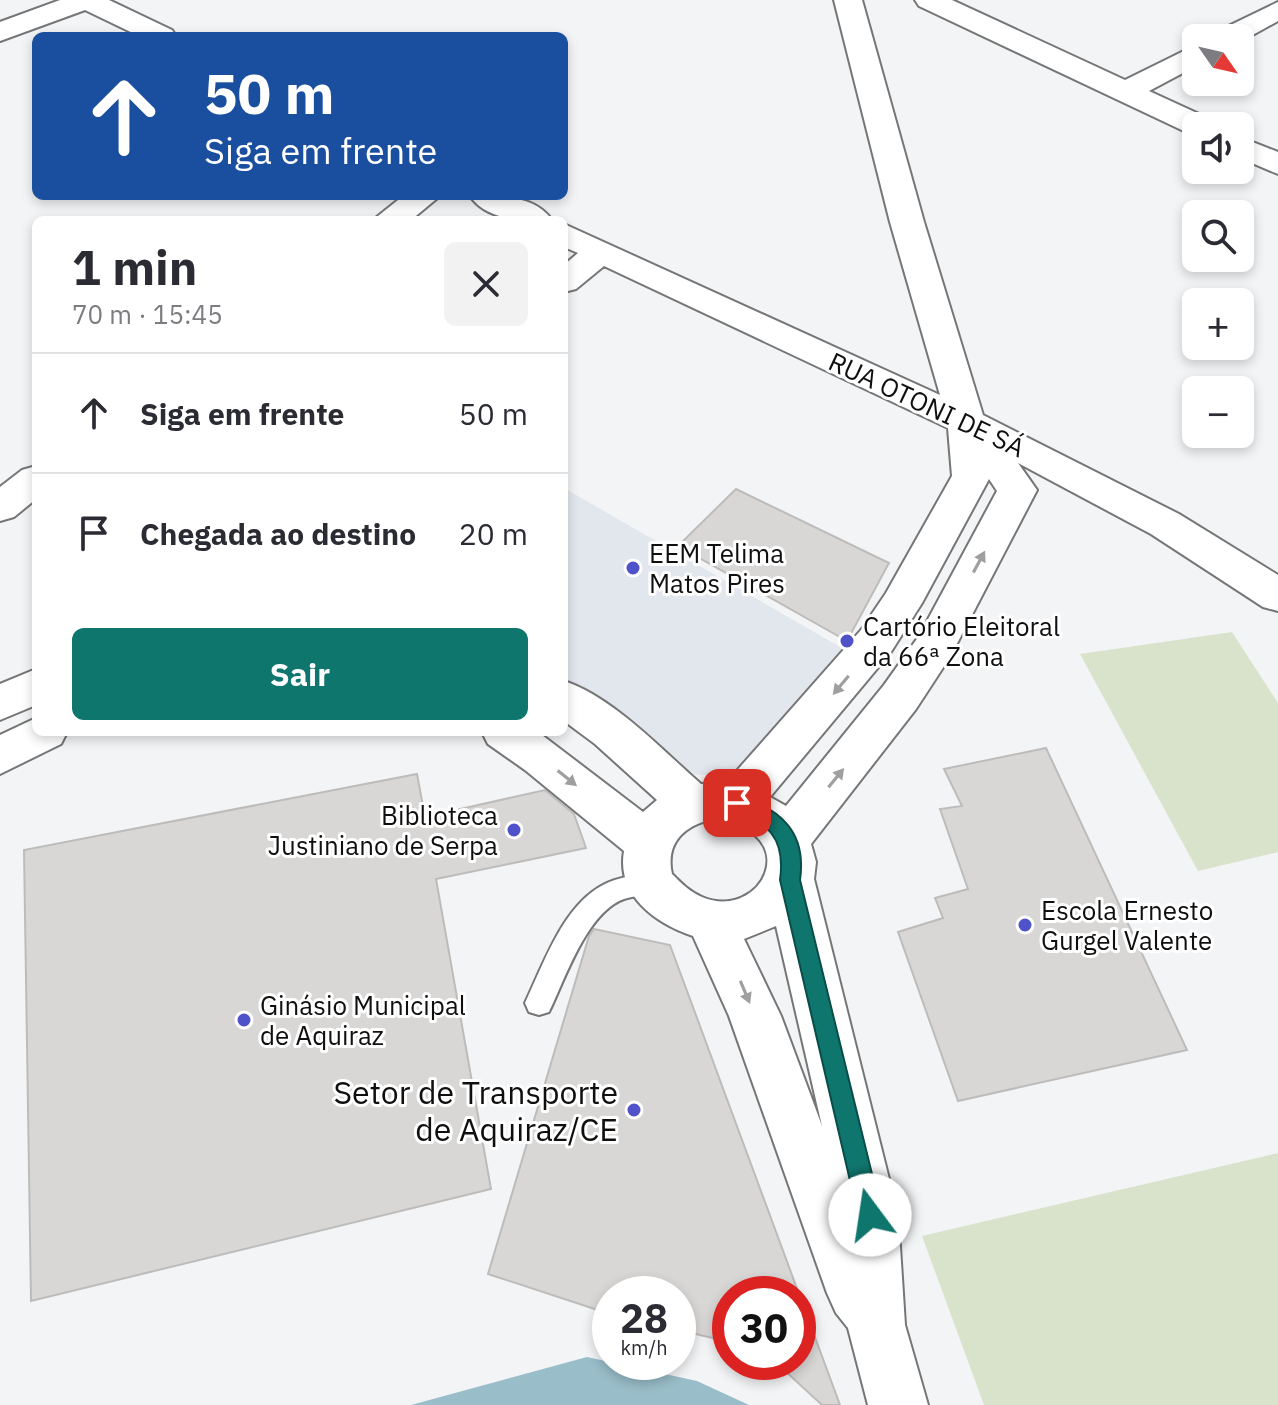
<!DOCTYPE html>
<html lang="pt">
<meta charset="utf-8">
<style>
:root{--surface:#fff;--page:#f2f2f3;--text:#2b2b33;--muted:#7c7c81;--line:#e1e1e2;--accent:#0f766e}
body{margin:0;font-family:"IBM Plex Sans",sans-serif;background:var(--page);color:var(--text);height:100vh;display:flex;flex-direction:column;font-size:30px;white-space:nowrap}
*{box-sizing:border-box;margin:0}
p{font-size:26px;color:var(--muted)}
.icon{flex:none;width:44px;height:44px;fill:none;stroke:currentColor;stroke-width:2;stroke-linecap:round;stroke-linejoin:round}
.map{position:relative;flex:1;overflow:hidden}
.panel{position:absolute;left:32px;top:216px;width:536px;height:520px;display:flex;flex-direction:column;background:var(--surface);border-radius:12px;box-shadow:0 4px 12px #0003}
.panel>*{flex:none}
.guide{position:absolute;left:32px;top:32px;width:536px;height:168px;border-radius:12px;box-shadow:0 4px 12px #0003;background:#1a4fa0;color:#fff;overflow:hidden}
.needle{width:52px;rotate:124deg}
.controls{position:absolute;left:1182px;top:24px;display:grid;gap:16px}
.controls a{display:grid;place-items:center;width:72px;height:72px;border-radius:12px;background:var(--surface);box-shadow:0 4px 12px #0003;font-size:40px}
.speed{position:absolute;left:592px;top:1276px;display:flex;gap:16px;font-size:40px;font-weight:700;text-align:center}
.speed>*{display:grid;place-content:center;width:104px;height:104px;border-radius:50%;background:var(--surface);box-shadow:0 4px 12px #0003;line-height:1}
.speed small{font-size:20px;font-weight:400}
.speed .limit{border:12px solid #d22;background:#fff;color:#111}
.pin{position:absolute;display:grid;place-items:center;width:68px;height:68px;color:#fff;margin:-34px;border-radius:16px;box-shadow:0 4px 12px #0006}
.me{position:absolute;width:88px;margin:-44px;rotate:346deg;stroke-linejoin:round;filter:drop-shadow(0 0 6px #0008)}
.turn{display:flex;align-items:center;gap:28px;height:168px;padding:0 40px;font-size:36px}
.turn .icon{width:104px;height:104px;stroke-width:2.5}
.turn b{display:block;font-size:56px;line-height:68px}
.round{display:grid;place-items:center;flex:none;width:84px;height:84px;border-radius:12px;background:var(--page)}
.headline{display:flex;align-items:center;justify-content:space-between;height:136px;padding:0 40px}
h1{font-size:48px;font-weight:800;line-height:60px}
.action{display:flex;gap:16px;margin-top:auto;padding:16px 40px}
.action a{flex:1;height:92px;border-radius:12px;background:var(--accent);color:#fff;font-size:32px;font-weight:800;line-height:92px;text-align:center}
ul{padding:0;list-style:none}
li{display:flex;align-items:center;gap:24px;height:120px;padding:0 40px;border-top:2px solid var(--line)}
li div{flex:1}
li b{display:block;font-size:30px}
li em{font-style:normal}
.map>svg:first-child{display:block}
</style>
<div class="map">
<svg width="1278" height="1405" viewBox="0 0 1278 1405">
<rect width="100%" height="100%" fill="#f3f4f6"/>
<path fill="#e2e7ee" d="M 564,488 L 842,648 L 734,774 L 695,775 L 601,702 L 564,683 Z"/>
<path fill="#d9e3cc" d="M 1232,632 L 1278,703 L 1278,852 L 1198,871 L 1080,654 Z
M 1278,1153 L 1278,1405 L 984,1405 L 922,1236 Z"/>
<path fill="#99bec9" d="M 587,1357 L 697,1381 L 749,1405 L 411,1405 Z"/>
<path fill="#d8d7d6" stroke="#bdbcbb" stroke-width="2" d="M 736,489 L 889,563 L 847,641 L 678,546 Z
M 1046,748 L 1187,1050 L 958,1101 L 898,932 L 943,918 L 935,898 L 968,889 L 940,809 L 962,806 L 944,769 Z
M 417,774 L 425,817 L 545,790 L 574,814 L 586,848 L 436,879 L 491,1189 L 31,1301 L 24,850 Z
M 594,929 L 670,945 L 840,1405 L 822,1405 L 782,1368 L 770,1362 L 798,1362 L 798,1294 L 730,1294 L 730,1342 L 678,1330 L 678,1294 L 610,1294 L 610,1314 L 488,1274 L 589,936 Z"/>
<g fill="none" stroke-linecap="round" stroke-linejoin="round">
<g stroke="#757677" stroke-width="4">
<path id="service" d="M 652,873 L 661,876 L 665,884 L 661,892 C 649,896 636,895 624,899 C 587,912 565,979 549,1012 L 539,1015 L 529,1012 L 525,1003 C 544,963 563,906 603,885 C 618,877 636,875 652,873 Z"/>
</g>
<g stroke="#757677" stroke-width="4">
<path id="minor" d="M 60,0 L 109,0 L 172,30 L 176,36 L 139,36 L 85,10 L 0,41 L 0,22 Z
M 834,0 L 862,0 L 924,222 L 983,415 L 1179,514 L 1278,575 L 1278,611 L 1263,607 L 1151,534 L 1018,463 L 1037,490 L 950,657 L 916,709 L 811,844 L 816,862 L 814,879 L 898,1215 L 905,1325 L 928,1405 L 868,1405 L 848,1328 L 836,1313 L 827,1293 L 729,1016 L 693,936 C 657,924 616,896 624,851 L 525,770 L 488,744 L 482,732 L 538,732 L 643,812 L 657,800 L 595,744 L 564,721 L 564,681 C 613,697 663,751 701,784 L 726,783 L 861,630 L 886,593 L 952,476 L 948,428 L 914,412 L 604,266 L 576,289 L 564,292 L 564,265 L 578,253 L 564,247 L 564,224 L 940,395 L 890,222 ZM 989,479 L 997,491 L 919,636 L 884,685 L 786,806 L 770,797 L 891,652 L 922,603 ZM 714,819 C 808,833 761,922 702,897 C 690,892 681,883 672,874 C 665,842 685,825 714,819 ZM 776,926 L 822,1126 L 781,1016 L 744,939 Z
M 915,0 L 952,0 L 1125,80 L 1196,45 L 1196,66 L 1149,91 L 1210,119 L 1214,126 L 1196,126 L 1196,135 L 1188,133 L 919,6 Z
M 1278,2 L 1278,21 L 1240,42 L 1240,38 L 1212,38 L 1216,32 Z
M 1240,137 L 1278,152 L 1278,174 L 1240,158 Z
M 403,196 L 440,196 L 411,220 L 373,220 Z
M 470,196 C 497,196 534,194 552,220 C 524,220 488,222 470,196 Z
M 36,466 L 36,499 L 14,517 L 0,521 L 0,487 L 22,470 Z
M 36,669 L 36,705 L 0,720 L 0,684 Z
M 36,718 L 36,732 L 67,732 L 61,744 L 0,774 L 0,735 Z"/>
</g>
<use href="#service" fill="#fff" fill-rule="evenodd"/>
<use href="#minor" fill="#fff" fill-rule="evenodd"/>
</g>
<defs><path id="oneway-solid" d="M-6-.8H1V-3.2L6.5 0L1 3.2V.8H-6Z" transform="scale(2)"/></defs>
<g fill="#9f9f9f">
<use href="#oneway-solid" transform="translate(979 562) rotate(-62)"/>
<use href="#oneway-solid" transform="translate(841 685) rotate(130)"/>
<use href="#oneway-solid" transform="translate(567 778) rotate(39)"/>
<use href="#oneway-solid" transform="translate(836 778) rotate(-51)"/>
<use href="#oneway-solid" transform="translate(745 992) rotate(67)"/>
</g>
<path fill="#0f766e" stroke="#0a4d48" stroke-width="2" d="M 737,795 C 780,809 807,831 800,880 L 882,1215 L 878,1223 L 870,1226 L 862,1223 L 858,1215 L 780,880 C 786,838 768,822 730,808 L 728,803 L 730,797 Z"/>
<g fill="#4f52c8" stroke="#fff" stroke-width="3">
<circle cx="633" cy="568" r="8"/>
<circle cx="847" cy="641" r="8"/>
<circle cx="514" cy="830" r="8"/>
<circle cx="1025" cy="925" r="8"/>
<circle cx="244" cy="1020" r="8"/>
<circle cx="634" cy="1110" r="8"/>
</g>
<g text-anchor="middle" dominant-baseline="central" stroke-width="6" stroke-linejoin="round" paint-order="stroke">
<g font-size="26" fill="#0f0f10" stroke="#fff">
<text transform="translate(927 404) rotate(25)">RUA OTONI DE SÁ</text>
</g>
<g font-size="26" fill="#0f0f10" stroke="#fff" text-anchor="start">
<text x="649" y="553">EEM Telima<tspan x="649" dy="30">Matos Pires</tspan></text>
<text x="863" y="626">Cartório Eleitoral<tspan x="863" dy="30">da 66ª Zona</tspan></text>
<text x="498" y="815" text-anchor="end">Biblioteca<tspan x="498" dy="30">Justiniano de Serpa</tspan></text>
<text x="1041" y="910">Escola Ernesto<tspan x="1041" dy="30">Gurgel Valente</tspan></text>
<text x="260" y="1005">Ginásio Municipal<tspan x="260" dy="30">de Aquiraz</tspan></text>
</g>
<g font-size="32" fill="#0f0f10" stroke="#fff" text-anchor="end">
<text x="618" y="1092">Setor de Transporte<tspan x="618" dy="37">de Aquiraz/CE</tspan></text>
</g>
</g>
</svg>
<div class="controls">
<a><svg class="needle" viewBox="-14 -14 28 28"><path d="M0-13l5 13h-10z" fill="#e53935"/><path d="M0 13l5-13h-10z" fill="#7c7c81"/></svg></a>
<a><svg class="icon" aria-label="sound" viewBox="0 0 24 24"><path d="M4 9h4l5-4v14l-5-4H4zM17 9q2 3 0 6"/></svg></a>
<a><svg class="icon" aria-label="search" viewBox="0 0 24 24"><circle cx="10" cy="10" r="6"/><path d="M15 15l6 6"/></svg></a>
<a>+</a>
<a>−</a>
</div>
<div class="speed"><div>28<small>km/h</small></div><div class="limit">30</div></div>
<div class="pin" style="left:737px;top:803px;background:#d93025"><svg class="icon" aria-label="arrive" viewBox="0 0 24 24"><path d="M6 21V4h12l-3 4 3 4H6"/></svg></div>
<svg class="me" style="left:870px;top:1215px" viewBox="-20 -20 40 40"><circle r="19" fill="#fff"/><path d="M0-13L10 11 0 6-10 11z" fill="#0f766e"/></svg>
<div class="guide">
<div class="turn"><svg class="icon" aria-label="ahead" viewBox="0 0 24 24"><path d="M12 20V5M6 11l6-6 6 6"/></svg><div><b>50 m</b>Siga em frente</div></div>
</div>
<section class="panel">
<div class="headline"><div><h1>1 min</h1><p>70 m · 15:45</p></div><a class="round"><svg class="icon" aria-label="close" viewBox="0 0 24 24"><path d="M6 6l12 12M18 6L6 18"/></svg></a></div>
<ul>
<li><svg class="icon" aria-label="ahead" viewBox="0 0 24 24"><path d="M12 20V5M6 11l6-6 6 6"/></svg><div><b>Siga em frente</b></div><em>50 m</em></li>
<li><svg class="icon" aria-label="arrive" viewBox="0 0 24 24"><path d="M6 21V4h12l-3 4 3 4H6"/></svg><div><b>Chegada ao destino</b></div><em>20 m</em></li>
</ul>
<div class="action"><a>Sair</a></div>
</section>
</div>
